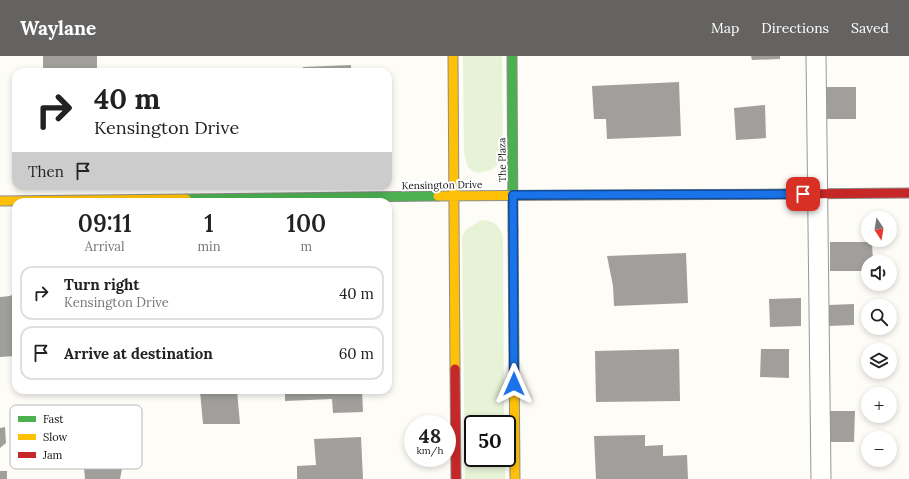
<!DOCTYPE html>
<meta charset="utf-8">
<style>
:root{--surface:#fff;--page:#f2f2f2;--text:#222;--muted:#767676;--line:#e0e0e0;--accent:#646362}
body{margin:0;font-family:Lora,serif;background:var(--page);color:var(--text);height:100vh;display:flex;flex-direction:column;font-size:15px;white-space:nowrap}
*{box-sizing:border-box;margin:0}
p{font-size:13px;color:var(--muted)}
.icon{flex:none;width:22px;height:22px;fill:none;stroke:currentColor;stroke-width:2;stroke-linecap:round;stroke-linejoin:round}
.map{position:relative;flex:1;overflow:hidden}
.side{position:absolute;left:12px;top:142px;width:380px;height:196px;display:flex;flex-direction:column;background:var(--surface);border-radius:12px;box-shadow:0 2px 6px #0003}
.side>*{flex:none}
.hud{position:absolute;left:12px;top:12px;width:380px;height:122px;border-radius:12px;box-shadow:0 2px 6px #0003;background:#fff;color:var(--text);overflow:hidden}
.needle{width:26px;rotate:168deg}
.controls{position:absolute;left:861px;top:155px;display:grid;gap:8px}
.controls a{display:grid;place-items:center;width:36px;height:36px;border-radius:50%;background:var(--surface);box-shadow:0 2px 6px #0003;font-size:20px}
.speed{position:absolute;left:404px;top:359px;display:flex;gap:8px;font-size:20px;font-weight:700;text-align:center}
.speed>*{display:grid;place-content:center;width:52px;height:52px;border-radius:50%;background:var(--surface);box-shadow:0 2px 6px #0003;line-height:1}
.speed small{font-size:10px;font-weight:400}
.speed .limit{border:2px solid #111;border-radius:6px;background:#fff;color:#111}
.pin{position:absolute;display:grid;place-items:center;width:34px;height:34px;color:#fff;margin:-17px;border-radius:8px;box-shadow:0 2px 6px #0006}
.me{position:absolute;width:44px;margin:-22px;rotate:0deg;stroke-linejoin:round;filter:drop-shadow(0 0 3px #0008)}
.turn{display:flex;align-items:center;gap:14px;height:84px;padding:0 16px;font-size:18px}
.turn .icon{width:52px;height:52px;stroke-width:2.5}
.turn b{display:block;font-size:28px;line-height:34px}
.then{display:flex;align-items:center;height:38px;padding:0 16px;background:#0003;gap:8px;font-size:15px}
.eta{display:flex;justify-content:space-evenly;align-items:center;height:68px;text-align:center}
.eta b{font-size:24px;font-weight:600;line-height:28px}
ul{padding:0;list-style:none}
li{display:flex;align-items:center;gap:12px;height:54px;margin:0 8px 6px;padding:0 8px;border:2px solid var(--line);border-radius:12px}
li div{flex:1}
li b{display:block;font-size:15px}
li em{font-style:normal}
header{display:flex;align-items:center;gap:24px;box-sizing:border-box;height:56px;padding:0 20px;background:var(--accent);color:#fff}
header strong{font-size:19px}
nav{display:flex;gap:22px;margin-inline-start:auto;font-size:14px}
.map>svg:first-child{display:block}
</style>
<header>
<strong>Waylane</strong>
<nav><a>Map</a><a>Directions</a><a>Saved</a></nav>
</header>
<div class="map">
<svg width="909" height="423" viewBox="0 0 909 423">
<rect width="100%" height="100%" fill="#fdfcf7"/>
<path fill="#e7f3d7" d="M 463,0 L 502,0 L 503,99 C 498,113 489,117 474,116 L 468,111 L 464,98 Z
M 481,164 C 493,164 500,169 503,181 L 504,368 L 473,368 L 473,402 L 505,402 L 505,423 L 465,423 L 462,180 L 467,173 Z"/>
<path fill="#a19f9c" d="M 43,0 L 97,0 L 97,16 L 43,16 Z
M 751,0 L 780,0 L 780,3 L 752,4 Z
M 351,9 L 351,16 L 303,16 L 303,11 Z
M 679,26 L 681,80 L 607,83 L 606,63 L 594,63 L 592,30 Z
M 824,31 L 856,31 L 856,63 L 824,63 Z
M 765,49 L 766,82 L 736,84 L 734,52 Z
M 830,186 L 872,186 L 873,206 L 868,206 L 868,215 L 830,215 Z
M 686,197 L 688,247 L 614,250 L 613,230 L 607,200 Z
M 16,236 L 16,300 L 0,301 L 0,241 L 10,240 Z
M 801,242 L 801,270 L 770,271 L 769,243 Z
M 854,248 L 854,269 L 828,270 L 828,249 Z
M 679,293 L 680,345 L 596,346 L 595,295 Z
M 761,293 L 789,293 L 789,322 L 760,321 Z
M 237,334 L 240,368 L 203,368 L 200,335 Z
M 285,334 L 362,334 L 363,356 L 333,357 L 332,343 L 285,345 Z
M 829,355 L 855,355 L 854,386 L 829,386 Z
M 5,371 L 6,387 L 0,392 L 0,372 Z
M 645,379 L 645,390 L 663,389 L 663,400 L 687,399 L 688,423 L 596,423 L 594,380 Z
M 361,381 L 363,423 L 297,423 L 297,410 L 316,409 L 314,383 Z
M 125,398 L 120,423 L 85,423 L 83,401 Z
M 0,415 L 7,415 L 7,423 L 0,423 Z"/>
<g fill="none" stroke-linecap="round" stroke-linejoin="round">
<g stroke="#979795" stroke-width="21">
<path id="lane" d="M 816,0 L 821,423"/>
</g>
<g stroke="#8e8d8b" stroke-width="11">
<path id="fast" d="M 512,0 L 513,174
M 186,143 L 438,140"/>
</g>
<g stroke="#8e8d8b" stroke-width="11">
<path id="slow" d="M 453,0 L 455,313
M 438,140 L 787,138
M 0,145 L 186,143
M 513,174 L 515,423"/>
</g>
<g stroke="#8e8d8b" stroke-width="11">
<path id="jam" d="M 787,138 L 909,137
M 455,313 L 456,423"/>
</g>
<use href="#lane" stroke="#fffffe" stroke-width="19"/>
<use href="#fast" stroke="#4caf50" stroke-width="9"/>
<use href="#slow" stroke="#ffc107" stroke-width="9"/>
<use href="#jam" stroke="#c62828" stroke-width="9"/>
</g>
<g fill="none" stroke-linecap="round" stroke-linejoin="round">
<g stroke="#114b97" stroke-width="10">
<path id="route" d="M 514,328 L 513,139 L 803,138"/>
</g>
<use href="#route" stroke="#1a73e8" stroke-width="7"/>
</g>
<g text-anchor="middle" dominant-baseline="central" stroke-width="4" stroke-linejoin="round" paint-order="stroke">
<g font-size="10" fill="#111" stroke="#fff">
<text transform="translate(502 104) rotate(-91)">The Plaza</text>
<text transform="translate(442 129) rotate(-1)">Kensington Drive</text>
</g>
</g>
<rect x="10" y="349" width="132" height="64" rx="6" fill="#fff" stroke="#b8b8b8" stroke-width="1"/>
<rect x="18" y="360" width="18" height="6" fill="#4caf50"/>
<rect x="18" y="378" width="18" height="6" fill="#ffc107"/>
<rect x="18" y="396" width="18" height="6" fill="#c62828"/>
<g font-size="11" fill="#111">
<text x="43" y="367">Fast</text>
<text x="43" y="385">Slow</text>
<text x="43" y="403">Jam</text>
</g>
</svg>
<div class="controls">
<a><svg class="needle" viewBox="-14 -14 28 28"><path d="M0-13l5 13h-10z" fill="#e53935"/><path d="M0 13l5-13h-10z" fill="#767676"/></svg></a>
<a><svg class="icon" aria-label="sound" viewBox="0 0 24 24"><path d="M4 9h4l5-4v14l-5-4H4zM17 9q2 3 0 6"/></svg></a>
<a><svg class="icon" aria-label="search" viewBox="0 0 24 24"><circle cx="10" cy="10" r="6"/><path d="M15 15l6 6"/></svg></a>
<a><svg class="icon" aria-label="layers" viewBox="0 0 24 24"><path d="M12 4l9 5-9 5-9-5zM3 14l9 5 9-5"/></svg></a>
<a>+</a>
<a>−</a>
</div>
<div class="speed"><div>48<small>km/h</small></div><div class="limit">50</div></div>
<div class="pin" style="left:803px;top:138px;background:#d93025"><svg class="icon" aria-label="arrive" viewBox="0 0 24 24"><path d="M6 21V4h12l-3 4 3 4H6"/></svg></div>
<svg class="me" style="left:514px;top:328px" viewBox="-20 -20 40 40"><path d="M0-17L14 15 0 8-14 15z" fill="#1a73e8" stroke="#fff" stroke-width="4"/></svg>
<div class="hud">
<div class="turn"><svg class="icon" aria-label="right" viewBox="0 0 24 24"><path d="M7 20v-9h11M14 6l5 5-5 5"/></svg><div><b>40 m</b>Kensington Drive</div></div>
<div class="then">Then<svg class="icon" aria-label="arrive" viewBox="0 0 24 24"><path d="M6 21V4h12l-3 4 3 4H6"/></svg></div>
</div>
<section class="side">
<div class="eta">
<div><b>09:11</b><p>Arrival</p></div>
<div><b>1</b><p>min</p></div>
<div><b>100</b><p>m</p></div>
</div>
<ul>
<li><svg class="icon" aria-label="right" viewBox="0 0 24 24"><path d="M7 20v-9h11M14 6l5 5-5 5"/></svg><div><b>Turn right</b><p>Kensington Drive</p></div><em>40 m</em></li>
<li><svg class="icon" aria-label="arrive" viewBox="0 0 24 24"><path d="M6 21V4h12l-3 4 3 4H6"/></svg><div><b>Arrive at destination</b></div><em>60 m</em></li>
</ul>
</section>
</div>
